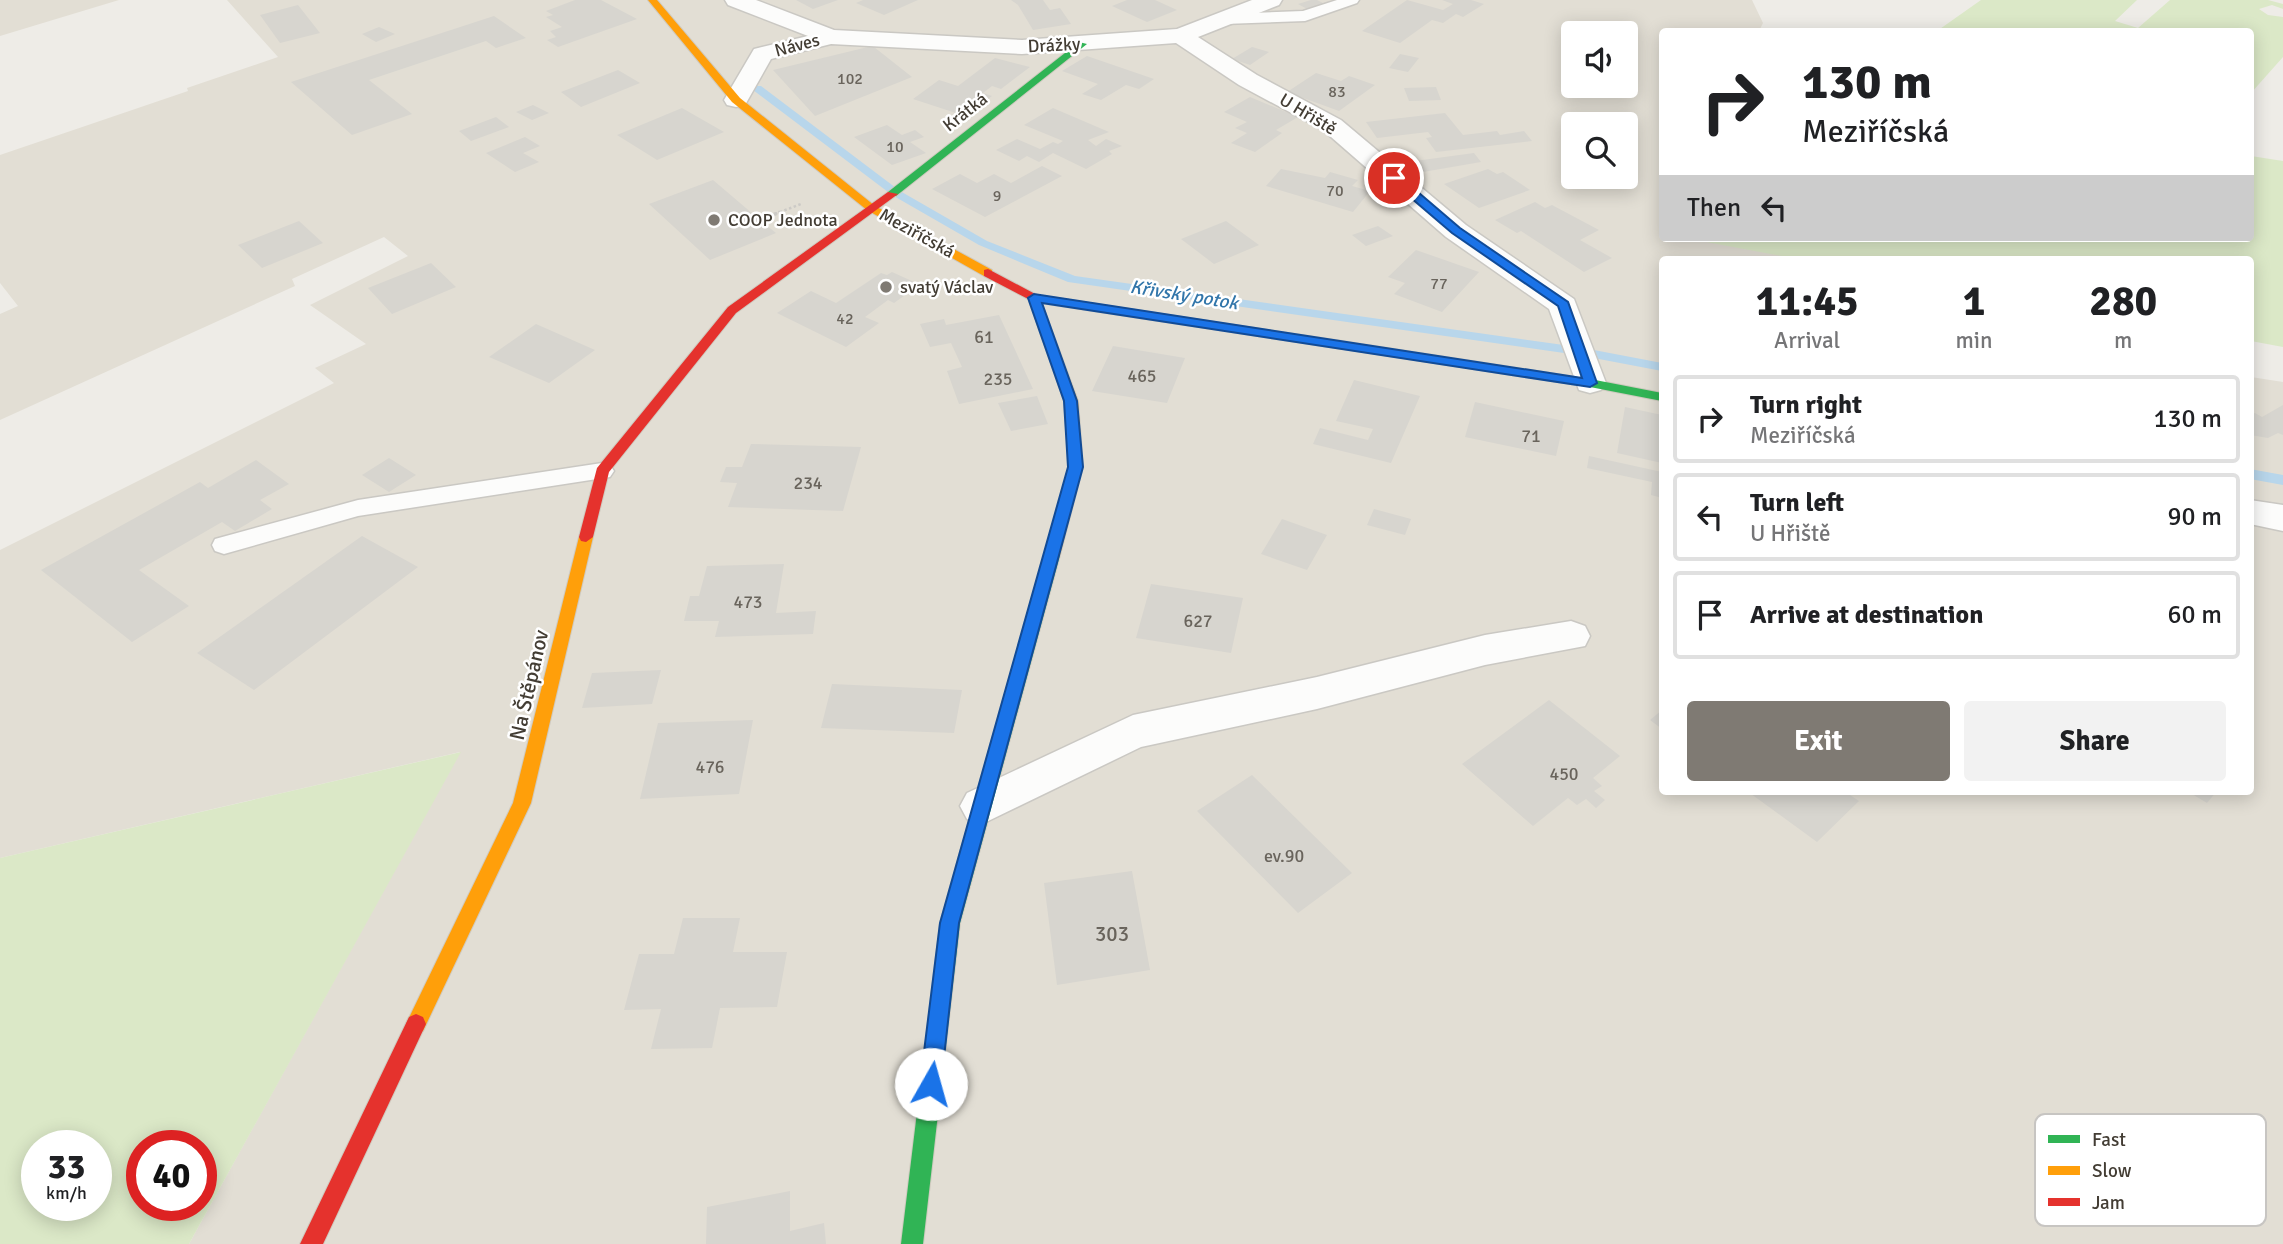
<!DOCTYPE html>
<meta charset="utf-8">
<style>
:root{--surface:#fff;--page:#f2f2f2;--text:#202124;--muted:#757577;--line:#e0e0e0;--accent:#7f7a73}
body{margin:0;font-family:Signika,sans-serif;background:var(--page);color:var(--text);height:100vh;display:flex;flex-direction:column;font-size:26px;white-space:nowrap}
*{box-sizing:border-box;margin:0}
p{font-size:23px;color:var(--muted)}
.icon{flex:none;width:38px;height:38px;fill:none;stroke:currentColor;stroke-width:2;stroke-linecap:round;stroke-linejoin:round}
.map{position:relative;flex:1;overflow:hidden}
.panel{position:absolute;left:1659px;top:256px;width:595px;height:539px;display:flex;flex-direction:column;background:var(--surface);border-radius:7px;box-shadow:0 4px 18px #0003}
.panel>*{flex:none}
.banner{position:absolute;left:1659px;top:28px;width:595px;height:214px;border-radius:7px;box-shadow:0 4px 18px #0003;background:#fff;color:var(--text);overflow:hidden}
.controls{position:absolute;left:1561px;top:21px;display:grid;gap:14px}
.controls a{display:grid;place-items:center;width:77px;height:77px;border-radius:7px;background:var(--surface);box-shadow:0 4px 18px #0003;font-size:35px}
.speed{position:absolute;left:21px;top:1130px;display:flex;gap:14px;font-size:35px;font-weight:700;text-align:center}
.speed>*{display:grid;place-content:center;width:91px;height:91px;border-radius:50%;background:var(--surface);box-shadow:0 4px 18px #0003;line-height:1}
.speed small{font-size:18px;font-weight:400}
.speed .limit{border:10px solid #d22;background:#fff;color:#111}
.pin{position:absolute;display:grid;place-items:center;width:60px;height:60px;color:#fff;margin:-30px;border:4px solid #fff;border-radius:50%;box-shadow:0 2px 7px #0007}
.me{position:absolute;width:77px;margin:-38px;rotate:7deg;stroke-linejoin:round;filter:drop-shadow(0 0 5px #0008)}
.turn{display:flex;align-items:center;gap:24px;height:147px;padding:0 28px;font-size:32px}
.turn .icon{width:91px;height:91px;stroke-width:2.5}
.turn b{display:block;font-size:49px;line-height:60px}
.then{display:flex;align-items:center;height:66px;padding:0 28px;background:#0003;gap:14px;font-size:26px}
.eta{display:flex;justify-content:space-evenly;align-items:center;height:119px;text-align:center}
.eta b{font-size:42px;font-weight:800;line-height:49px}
.primary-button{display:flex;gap:14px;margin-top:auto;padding:14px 28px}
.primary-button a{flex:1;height:80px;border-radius:7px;background:var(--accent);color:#fff;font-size:28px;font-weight:800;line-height:80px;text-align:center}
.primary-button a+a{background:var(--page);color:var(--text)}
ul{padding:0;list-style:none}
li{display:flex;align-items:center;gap:21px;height:88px;margin:0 14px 10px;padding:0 14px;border:4px solid var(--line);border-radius:7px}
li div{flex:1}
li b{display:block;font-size:26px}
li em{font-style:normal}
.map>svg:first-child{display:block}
</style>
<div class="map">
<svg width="2283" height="1244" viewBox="0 0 2283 1244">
<rect width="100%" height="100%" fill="#eeece7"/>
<path fill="#e2ded4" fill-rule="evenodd" d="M 0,0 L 119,0 L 0,36 Z
M 227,0 L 1752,0 L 1763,23 L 1759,31 L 1662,32 L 1662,238 L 1837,238 L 1873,259 L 1662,259 L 1662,791 L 2250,791 L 2251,377 L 2283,382 L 2283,1244 L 189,1244 L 460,752 L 0,858 L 0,550 L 334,383 L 315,368 L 366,344 L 310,305 L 408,256 L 384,237 L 292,279 L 295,286 L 0,420 L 0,314 L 18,306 L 0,283 L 0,155 L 188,91 L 187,88 L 278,57 ZM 1573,33 L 1626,33 L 1626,86 L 1573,86 ZM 1573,124 L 1626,124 L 1626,177 L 1573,177 Z"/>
<path fill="#dbe8c7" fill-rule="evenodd" d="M 1981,0 L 2137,0 L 2115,21 L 2138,28 L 2170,0 L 2268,0 L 2283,4 L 2283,9 L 2272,5 L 2259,9 L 2268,15 L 2283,17 L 2283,57 L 2251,93 L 2250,32 L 1937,31 Z
M 2251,156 L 2283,161 L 2283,347 L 2251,341 L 2250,259 L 1798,259 L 1701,241 L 1701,238 L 2250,238 Z
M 461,752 L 189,1244 L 0,1244 L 0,858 ZM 37,1146 L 96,1146 L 96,1206 L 37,1206 ZM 142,1146 L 201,1146 L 201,1206 L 142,1206 Z"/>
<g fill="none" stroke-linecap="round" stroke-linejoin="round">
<path fill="#b8d6eb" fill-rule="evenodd" d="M 753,86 L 761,86 L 900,191 L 987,241 L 1075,276 L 1578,347 L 1662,363 L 1662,371 L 1578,355 L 1068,282 L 979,245 L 892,195 L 753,90 Z
M 2250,469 L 2283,475 L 2283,485 L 2250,479 Z"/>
</g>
<path fill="#d7d5cf" d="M 575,0 L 601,0 L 637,19 L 558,47 L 547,40 L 556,37 L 550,31 L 562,27 L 546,17 L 553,15 L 546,11 Z
M 796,0 L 838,0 L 813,9 Z
M 863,0 L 918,0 L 884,15 L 856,3 Z
M 1011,0 L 1043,0 L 1050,10 L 1060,8 L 1071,24 L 1033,30 L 1018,5 Z
M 1127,0 L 1155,0 L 1177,10 L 1147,22 L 1112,6 Z
M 1311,0 L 1317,0 L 1325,4 L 1309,10 L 1298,4 Z
M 1407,0 L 1443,10 L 1453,4 L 1442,0 L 1471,0 L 1484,4 L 1463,17 L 1456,14 L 1443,23 L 1432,20 L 1400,43 L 1362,31 Z
M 298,5 L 320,33 L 280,43 L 260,15 Z
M 494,16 L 526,38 L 496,48 L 486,41 L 369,80 L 412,114 L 352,135 L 291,82 Z
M 379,27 L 395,34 L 376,42 L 362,34 Z
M 868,47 L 874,47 L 912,77 L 815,116 L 773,70 Z
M 1252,47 L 1269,52 L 1250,65 L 1232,59 Z
M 1400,54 L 1419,58 L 1408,72 L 1389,68 Z
M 1087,56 L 1154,79 L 1139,89 L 1126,85 L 1101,100 L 1082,94 L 1098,84 L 1062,71 Z
M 995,58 L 1030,67 L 1001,89 L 992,86 L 983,93 L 992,96 L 965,116 L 913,99 L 939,80 L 958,86 Z
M 618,70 L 640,83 L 581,107 L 561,92 Z
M 1316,73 L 1341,81 L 1349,76 L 1375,85 L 1339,111 L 1287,92 Z
M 1436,87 L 1441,100 L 1409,101 L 1404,88 Z
M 1250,97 L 1298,117 L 1276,130 L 1282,133 L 1255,152 L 1231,143 L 1247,133 L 1235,128 L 1247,122 L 1224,112 Z
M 533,105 L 549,113 L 532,120 L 516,112 Z
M 682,108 L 724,132 L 657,160 L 617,135 Z
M 1053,108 L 1109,132 L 1088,140 L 1096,146 L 1106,139 L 1122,146 L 1109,151 L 1112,154 L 1086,169 L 1053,153 L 1039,162 L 1027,156 L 1019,161 L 996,150 L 1017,139 L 1040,149 L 1053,142 L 1058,144 L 1063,141 L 1024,125 Z
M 1445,113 L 1463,135 L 1497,131 L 1500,135 L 1524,131 L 1532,141 L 1436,152 L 1426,138 L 1432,137 L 1428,132 L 1377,138 L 1366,122 Z
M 496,117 L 509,127 L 471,141 L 459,131 Z
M 887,125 L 902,135 L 915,130 L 924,137 L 910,142 L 926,153 L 892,165 L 854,137 Z
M 525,137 L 540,146 L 523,153 L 539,162 L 515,172 L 486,153 Z
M 1474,153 L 1481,162 L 1423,172 L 1415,161 Z
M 1042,166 L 1062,176 L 985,217 L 932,189 L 960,174 L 977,183 L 994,174 L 1011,183 Z
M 1281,169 L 1325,178 L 1330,172 L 1358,180 L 1352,186 L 1370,191 L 1353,212 L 1266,186 Z
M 1488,169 L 1497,174 L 1503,172 L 1530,190 L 1479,208 L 1444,184 Z
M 713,180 L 760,220 L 776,233 L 710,260 L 649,204 Z
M 1535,202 L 1545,208 L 1552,205 L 1599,230 L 1580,240 L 1612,258 L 1584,272 L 1521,231 L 1517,233 L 1495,220 Z
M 299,221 L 323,243 L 262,268 L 238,245 Z
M 1226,221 L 1259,245 L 1214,264 L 1181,239 Z
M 1378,226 L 1393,236 L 1366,246 L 1352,235 Z
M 1416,250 L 1479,272 L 1442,312 L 1394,294 L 1405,283 L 1388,277 Z
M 431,263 L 456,287 L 392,314 L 368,288 Z
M 892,272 L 914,282 L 909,286 L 915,288 L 894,303 L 888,300 L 865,317 L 879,323 L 846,347 L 777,313 L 811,291 L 836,303 L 881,273 L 887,275 Z
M 999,315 L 1033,389 L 959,404 L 947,371 L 962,367 L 951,343 L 930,347 L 920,324 L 944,319 L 946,325 Z
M 536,324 L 595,350 L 549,383 L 489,357 Z
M 1113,346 L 1185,358 L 1167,403 L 1092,391 Z
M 1354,380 L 1420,396 L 1391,463 L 1313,444 L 1320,428 L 1368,440 L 1373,429 L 1336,421 Z
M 1037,396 L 1048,424 L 1011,431 L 998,403 Z
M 1475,402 L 1564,421 L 1556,456 L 1465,437 Z
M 2283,405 L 2283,435 L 2278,433 L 2268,438 L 2250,435 L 2250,415 L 2255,413 L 2262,417 Z
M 1625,407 L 1662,415 L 1662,463 L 1617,453 Z
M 751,444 L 861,447 L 843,511 L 728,507 L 737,483 L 720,482 L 726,467 L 742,467 Z
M 1589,456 L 1662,472 L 1662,498 L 1651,495 L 1652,482 L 1587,468 Z
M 389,458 L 416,475 L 389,492 L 362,475 Z
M 256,460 L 289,484 L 260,500 L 272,509 L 235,531 L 222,522 L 139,570 L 189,606 L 132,642 L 41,570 L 200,482 L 208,488 Z
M 1374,509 L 1411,519 L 1405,535 L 1367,525 Z
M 1282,519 L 1327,535 L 1307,570 L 1261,554 Z
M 362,536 L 418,567 L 254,690 L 197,653 Z
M 784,564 L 776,613 L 816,611 L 813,634 L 715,637 L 719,621 L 684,621 L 690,596 L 699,596 L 707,566 Z
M 1151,584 L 1243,598 L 1231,653 L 1136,638 Z
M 661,670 L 652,704 L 582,708 L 592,673 Z
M 832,684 L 962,690 L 954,733 L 821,728 Z
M 1549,700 L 1620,756 L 1593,778 L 1602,786 L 1594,791 L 1605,800 L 1596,808 L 1586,799 L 1577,805 L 1568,798 L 1533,826 L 1462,764 Z
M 1662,710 L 1662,729 L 1650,720 Z
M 753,720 L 739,794 L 640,799 L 658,723 Z
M 1252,775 L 1352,873 L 1298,913 L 1197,811 Z
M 1747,791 L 1844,791 L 1859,801 L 1817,842 Z
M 2187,791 L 2217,791 L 2207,803 Z
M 1132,871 L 1150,970 L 1057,985 L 1044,883 Z
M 683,918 L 740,918 L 733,952 L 787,952 L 777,1007 L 720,1008 L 712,1048 L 651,1049 L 661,1009 L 624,1010 L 639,954 L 674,954 Z
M 790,1191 L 790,1231 L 824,1223 L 826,1244 L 706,1244 L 707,1207 Z"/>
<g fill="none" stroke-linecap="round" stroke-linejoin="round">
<g stroke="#cac8c3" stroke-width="3">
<path id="lane" d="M 1337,0 L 1359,0 L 1357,3 L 1305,21 L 1224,24 L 1216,19 L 1224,14 L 1303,11 Z
M 602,463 L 610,465 L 614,471 L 610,477 L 358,516 L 224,554 L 215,551 L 212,545 L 215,539 L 358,500 Z"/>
</g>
<g stroke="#cac8c3" stroke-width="3">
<path id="street" d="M 725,0 L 756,0 L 834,30 L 1022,40 L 1177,29 L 1252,0 L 1282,0 L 1279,5 L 1198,37 L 1257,75 L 1341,120 L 1466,225 L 1574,299 L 1606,383 L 1601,390 L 1590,393 L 1579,390 L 1549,309 L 1446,237 L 1323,130 L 1239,85 L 1176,43 L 1022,54 L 831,44 L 771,59 L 745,105 L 736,107 L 727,105 L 724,100 L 754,49 L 808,36 L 728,5 Z
M 2250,500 L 2283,505 L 2283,531 L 2250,524 Z
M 1571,621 L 1585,626 L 1590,636 L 1585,646 L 1485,665 L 1317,709 L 1141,747 L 982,824 L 967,819 L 960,806 L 967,793 L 1133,715 L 1317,677 L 1485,635 Z"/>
</g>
<g stroke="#cfcabf" stroke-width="2">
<path id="fast" d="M 1079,42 L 1087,44 L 896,196 L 888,196 L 888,192 Z
M 1342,341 L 1590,379 L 1662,393 L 1662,401 L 1590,387 L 1337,348 L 1337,342 Z
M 1052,550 L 1060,555 L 960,923 L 923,1244 L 901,1244 L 940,923 L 1044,555 Z"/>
</g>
<g stroke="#cfcabf" stroke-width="2">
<path id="slow" d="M 648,0 L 657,0 L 740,98 L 875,206 L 992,270 L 992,276 L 984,276 L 867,210 L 732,102 Z
M 1034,294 L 1040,298 L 1078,401 L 1083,467 L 1060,555 L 1052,560 L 1044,555 L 1069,467 L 1064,401 L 1028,298 Z
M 586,532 L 593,537 L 531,803 L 423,1031 L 416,1034 L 409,1031 L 406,1024 L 513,803 L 579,537 Z"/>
</g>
<g stroke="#cfcabf" stroke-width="2">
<path id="jam" d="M 888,192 L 898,194 L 736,313 L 609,472 L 593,537 L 586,542 L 581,541 L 579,537 L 597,468 L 728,307 Z
M 988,269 L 1037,295 L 1342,341 L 1348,345 L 1342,349 L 1034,302 L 984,276 L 984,270 Z
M 416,1014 L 423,1017 L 426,1024 L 323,1244 L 300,1244 L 409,1017 Z"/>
</g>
<path stroke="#cccac6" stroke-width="2.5" stroke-dasharray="2.5 2.5" stroke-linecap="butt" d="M 775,214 L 801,204"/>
<path stroke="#cccac6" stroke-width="3.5" stroke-dasharray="2.5 2.5" stroke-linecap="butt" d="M 760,220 L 780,212"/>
<use href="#lane" fill="#fcfcfb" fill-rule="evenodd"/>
<use href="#street" fill="#fcfcfb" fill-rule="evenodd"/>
<use href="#fast" fill="#30b455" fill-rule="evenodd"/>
<use href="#slow" fill="#ff9f0a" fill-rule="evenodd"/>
<use href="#jam" fill="#e5322d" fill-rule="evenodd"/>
</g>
<path fill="#1a73e8" stroke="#114b97" stroke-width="2" d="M 1390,175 L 1398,175 L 1460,228 L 1568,302 L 1597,383 L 1590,387 L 1042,303 L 1077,401 L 1083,467 L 959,923 L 941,1084 L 938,1091 L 931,1094 L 923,1091 L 920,1084 L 940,923 L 1068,467 L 1064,401 L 1028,298 L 1034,294 L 1582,378 L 1558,306 L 1452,233 L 1390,180 Z"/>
<g fill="#7f7a73" stroke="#fff" stroke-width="2.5">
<circle cx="714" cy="220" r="7"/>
<circle cx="886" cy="287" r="7"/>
</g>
<g text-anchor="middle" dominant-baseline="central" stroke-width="5" stroke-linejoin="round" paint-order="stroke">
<g font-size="16" fill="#69645c">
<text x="850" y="79">102</text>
<text x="1337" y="92">83</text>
<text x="895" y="147">10</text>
<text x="1335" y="191">70</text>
<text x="997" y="196">9</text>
<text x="1439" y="284">77</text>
<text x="845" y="319">42</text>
</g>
<g font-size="18" fill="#433d34" stroke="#fff">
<text transform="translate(797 45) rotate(-15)">Náves</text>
<text transform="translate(1054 45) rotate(-3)">Drážky</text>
<text transform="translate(965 112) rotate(-38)">Krátká</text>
<text transform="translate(1308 114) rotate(31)">U Hřiště</text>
<text transform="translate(917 233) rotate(29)">Meziříčská</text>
</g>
<g font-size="18" fill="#433d34" stroke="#fff" text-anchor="start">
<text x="728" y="220">COOP Jednota</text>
<text x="900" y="287">svatý Václav</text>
</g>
<g font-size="18" fill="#69645c">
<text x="984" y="337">61</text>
<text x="1142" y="376">465</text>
<text x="998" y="379">235</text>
<text x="1531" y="436">71</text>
<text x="808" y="483">234</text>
<text x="748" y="602">473</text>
<text x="1198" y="621">627</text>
<text x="710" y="767">476</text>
<text x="1564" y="774">450</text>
<text x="1284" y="856">ev.90</text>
</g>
<g font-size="19" font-style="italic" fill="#3276aa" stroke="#fff">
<text transform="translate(1184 295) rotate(9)">Křivský potok</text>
</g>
<g font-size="21" fill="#433d34" stroke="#fff">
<text transform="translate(529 685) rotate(-77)">Na Štěpánov</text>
</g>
<g font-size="21" fill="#69645c">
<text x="1112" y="934">303</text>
</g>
</g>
<rect x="2035" y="1114" width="231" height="112" rx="10" fill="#fff" stroke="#c7c5c2" stroke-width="2"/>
<rect x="2048" y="1135" width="32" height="8" fill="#30b455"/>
<rect x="2048" y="1166" width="32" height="9" fill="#ff9f0a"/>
<rect x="2048" y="1198" width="32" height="8" fill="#e5322d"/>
<g font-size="19" fill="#433d34">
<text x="2092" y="1146">Fast</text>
<text x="2092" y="1177">Slow</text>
<text x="2092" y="1209">Jam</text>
</g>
</svg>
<div class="controls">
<a><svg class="icon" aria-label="sound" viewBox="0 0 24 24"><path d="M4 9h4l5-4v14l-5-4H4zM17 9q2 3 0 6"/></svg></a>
<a><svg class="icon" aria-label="search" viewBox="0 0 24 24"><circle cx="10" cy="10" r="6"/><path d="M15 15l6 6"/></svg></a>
</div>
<div class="speed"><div>33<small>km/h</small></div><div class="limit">40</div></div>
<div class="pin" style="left:1394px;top:178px;background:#d93025"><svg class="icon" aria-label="arrive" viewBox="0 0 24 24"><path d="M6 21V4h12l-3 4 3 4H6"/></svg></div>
<svg class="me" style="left:931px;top:1084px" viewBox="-20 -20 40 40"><circle r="19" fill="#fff"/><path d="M0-13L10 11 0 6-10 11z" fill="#1a73e8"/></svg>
<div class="banner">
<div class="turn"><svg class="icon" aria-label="right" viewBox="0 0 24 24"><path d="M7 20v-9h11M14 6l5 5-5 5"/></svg><div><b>130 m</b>Meziříčská</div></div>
<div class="then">Then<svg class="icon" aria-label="left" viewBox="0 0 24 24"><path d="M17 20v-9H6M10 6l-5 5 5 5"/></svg></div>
</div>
<section class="panel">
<div class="eta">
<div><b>11:45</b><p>Arrival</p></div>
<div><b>1</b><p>min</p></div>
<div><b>280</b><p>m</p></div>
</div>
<ul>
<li><svg class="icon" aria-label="right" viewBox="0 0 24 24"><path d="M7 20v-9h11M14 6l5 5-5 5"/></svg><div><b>Turn right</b><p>Meziříčská</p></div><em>130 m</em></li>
<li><svg class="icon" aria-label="left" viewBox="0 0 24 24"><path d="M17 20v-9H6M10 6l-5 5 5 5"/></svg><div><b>Turn left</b><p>U Hřiště</p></div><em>90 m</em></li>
<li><svg class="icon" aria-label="arrive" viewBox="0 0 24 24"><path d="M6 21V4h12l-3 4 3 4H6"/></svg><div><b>Arrive at destination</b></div><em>60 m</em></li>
</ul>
<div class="primary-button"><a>Exit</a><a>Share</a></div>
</section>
</div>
